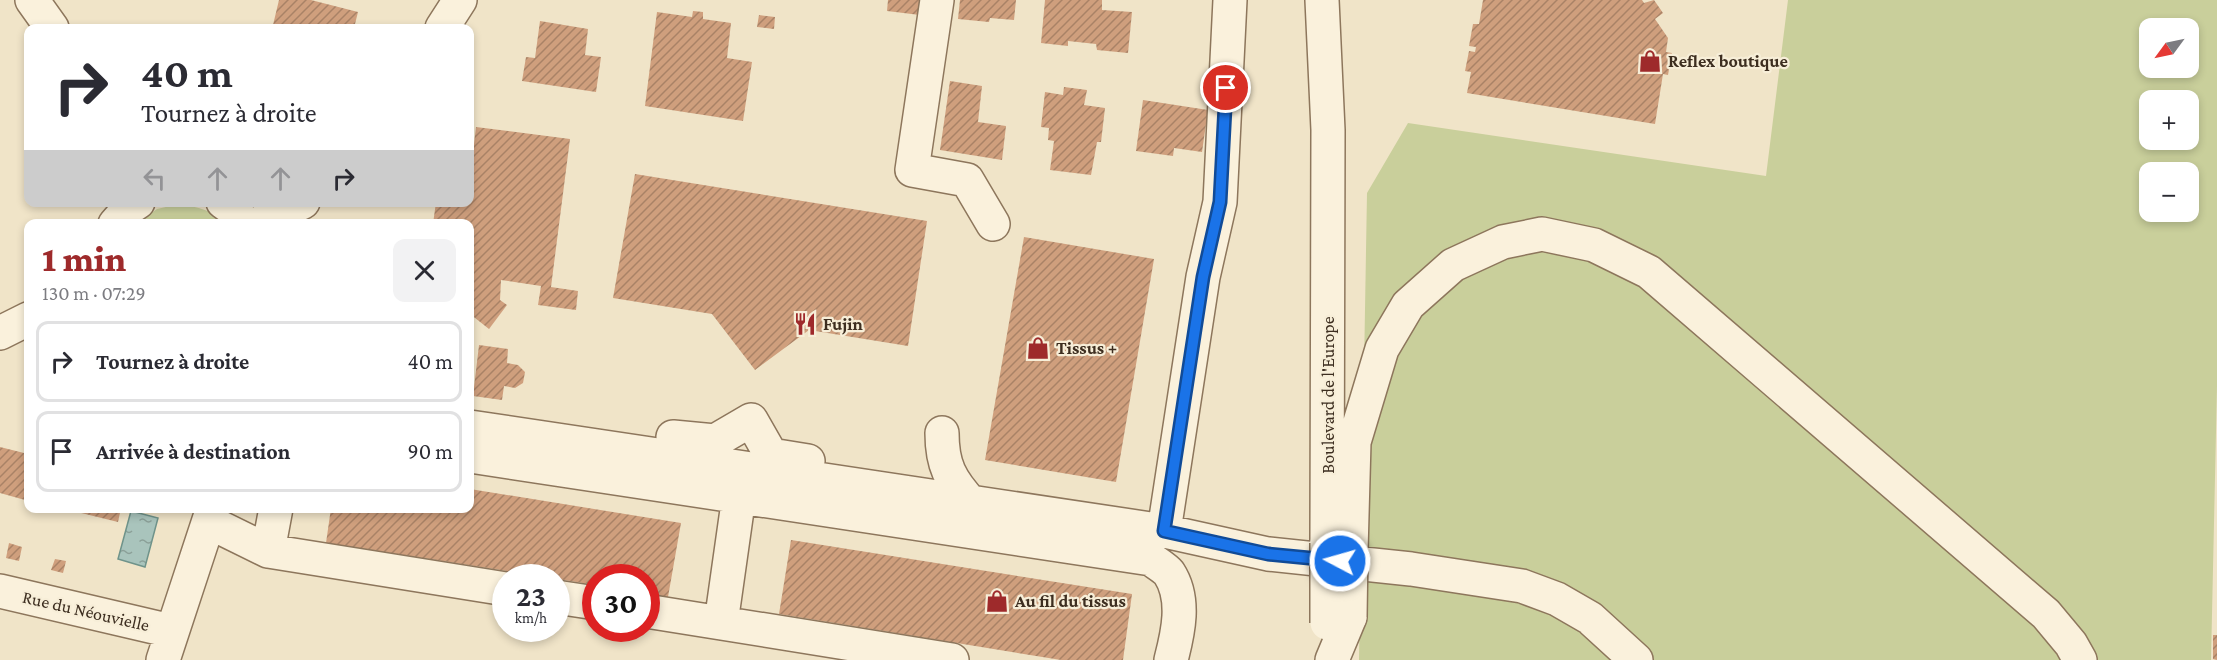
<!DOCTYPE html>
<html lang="fr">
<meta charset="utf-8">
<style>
:root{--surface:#fff;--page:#f2f2f3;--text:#2b2b33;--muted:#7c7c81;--line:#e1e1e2;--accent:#9e2a2b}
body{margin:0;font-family:"Crimson Pro",serif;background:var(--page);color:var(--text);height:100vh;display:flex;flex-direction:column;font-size:22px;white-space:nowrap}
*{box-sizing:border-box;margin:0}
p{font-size:20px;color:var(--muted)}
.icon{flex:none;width:33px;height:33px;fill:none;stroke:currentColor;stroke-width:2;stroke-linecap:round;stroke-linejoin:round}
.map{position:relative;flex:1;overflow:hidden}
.panel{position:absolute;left:24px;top:219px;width:450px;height:294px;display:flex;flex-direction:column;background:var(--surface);border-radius:12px;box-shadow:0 3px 9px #0003}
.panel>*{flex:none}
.hud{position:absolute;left:24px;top:24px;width:450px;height:183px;border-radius:12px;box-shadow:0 3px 9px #0003;background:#fff;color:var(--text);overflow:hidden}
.needle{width:39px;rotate:237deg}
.tools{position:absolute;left:2139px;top:18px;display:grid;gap:12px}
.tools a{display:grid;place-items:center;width:60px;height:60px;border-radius:12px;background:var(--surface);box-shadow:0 3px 9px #0003;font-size:30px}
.speed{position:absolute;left:492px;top:564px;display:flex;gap:12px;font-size:30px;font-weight:700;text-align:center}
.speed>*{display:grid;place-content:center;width:78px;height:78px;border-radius:50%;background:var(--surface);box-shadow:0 3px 9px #0003;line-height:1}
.speed small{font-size:15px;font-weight:400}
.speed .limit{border:9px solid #d22;background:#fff;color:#111}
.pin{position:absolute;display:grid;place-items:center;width:51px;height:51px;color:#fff;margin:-26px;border:3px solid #fff;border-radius:50%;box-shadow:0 2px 6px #0007}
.me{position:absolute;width:66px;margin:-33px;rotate:276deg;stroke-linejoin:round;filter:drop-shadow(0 0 4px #0008)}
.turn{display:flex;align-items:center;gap:21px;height:126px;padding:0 18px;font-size:27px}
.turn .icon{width:78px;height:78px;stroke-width:2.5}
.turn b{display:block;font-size:42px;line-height:51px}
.lanes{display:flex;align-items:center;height:57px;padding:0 18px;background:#0003;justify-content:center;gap:30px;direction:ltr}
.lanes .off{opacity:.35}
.round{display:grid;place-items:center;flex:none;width:63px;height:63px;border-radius:12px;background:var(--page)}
.overview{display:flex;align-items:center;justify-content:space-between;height:102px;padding:0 18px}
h1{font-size:36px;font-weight:800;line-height:45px;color:var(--accent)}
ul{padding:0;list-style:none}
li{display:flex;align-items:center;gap:18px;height:81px;margin:0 12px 9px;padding:0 6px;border:3px solid var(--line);border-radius:12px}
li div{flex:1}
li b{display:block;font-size:22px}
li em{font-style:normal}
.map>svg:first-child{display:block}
</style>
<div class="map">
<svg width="2217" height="660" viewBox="0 0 2217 660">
<defs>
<pattern id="water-ripples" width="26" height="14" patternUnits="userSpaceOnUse" patternTransform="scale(1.5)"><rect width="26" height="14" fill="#a9c4bc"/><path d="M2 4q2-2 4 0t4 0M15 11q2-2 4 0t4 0" fill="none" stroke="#8ba098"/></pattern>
<pattern id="building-hatch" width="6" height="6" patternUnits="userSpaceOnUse" patternTransform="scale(1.5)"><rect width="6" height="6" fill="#cf9f7d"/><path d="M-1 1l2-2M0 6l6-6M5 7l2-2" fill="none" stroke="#a98266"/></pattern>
</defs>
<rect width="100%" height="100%" fill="#f0e4c8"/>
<path fill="#c9cf9b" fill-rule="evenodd" d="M 1788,0 L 2217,0 L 2217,386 L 2211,660 L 1359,660 L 1367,193 L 1408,123 L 1766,176 ZM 2150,28 L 2188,28 L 2188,68 L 2150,68 ZM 2150,100 L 2188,100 L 2188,140 L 2150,140 ZM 2150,172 L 2188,172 L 2188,212 L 2150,212 Z
M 179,204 C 198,207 213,210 227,224 L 135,224 L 157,209 Z"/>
<path fill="url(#water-ripples)" stroke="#6f938a" stroke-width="1.5" d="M 131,511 L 158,518 L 145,567 L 118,559 Z"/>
<path fill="url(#building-hatch)" d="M 279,0 L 311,0 L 358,12 L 354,28 L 287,28 L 273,25 Z
M 888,0 L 929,0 L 928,16 L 887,11 Z
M 960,0 L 1016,0 L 1014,20 L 990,18 L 989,22 L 958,19 Z
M 1045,0 L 1102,0 L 1102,10 L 1132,12 L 1128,53 L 1097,50 L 1096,44 L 1068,41 L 1068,46 L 1041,43 Z
M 1483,0 L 1642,0 L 1644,3 L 1654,0 L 1663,13 L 1655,19 L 1668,38 L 1666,52 L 1672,53 L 1668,75 L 1663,74 L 1655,124 L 1467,93 L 1471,72 L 1465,71 L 1469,51 L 1475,52 L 1476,47 L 1469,46 L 1473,24 L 1479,24 Z
M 693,11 L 703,12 L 703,19 L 731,23 L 727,58 L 752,62 L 743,121 L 645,106 L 657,12 L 692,17 Z
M 759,15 L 775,17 L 774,29 L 757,27 Z
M 540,21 L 588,29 L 585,55 L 601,57 L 596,92 L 522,81 L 526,57 L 535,58 Z
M 950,81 L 982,86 L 978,122 L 1006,126 L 1002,160 L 940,150 Z
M 1064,87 L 1087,90 L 1084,105 L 1105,108 L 1101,142 L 1097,142 L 1091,175 L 1050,170 L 1054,141 L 1048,140 L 1049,128 L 1041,127 L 1045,92 L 1063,95 Z
M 1143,100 L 1208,110 L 1202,152 L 1174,148 L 1173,156 L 1136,151 Z
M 476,127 L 570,139 L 551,287 L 578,291 L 576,310 L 538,305 L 541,286 L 501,280 L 500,300 L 507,305 L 489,329 L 470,314 L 470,224 L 433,224 L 436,202 L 470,202 L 470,178 Z
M 635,174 L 927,221 L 908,346 L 809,330 L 755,370 L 712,314 L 613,298 Z
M 1024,237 L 1154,259 L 1116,482 L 985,460 Z
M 479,345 L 508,349 L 507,363 L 518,365 L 525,372 L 523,383 L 515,388 L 504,386 L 502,400 L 473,396 Z
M 0,447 L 28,454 L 28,487 L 25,500 L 0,493 Z
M 470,489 L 681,523 L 668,597 L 646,594 L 646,578 L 596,578 L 596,585 L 326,543 L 331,508 L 470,508 Z
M 74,508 L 121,508 L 118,522 L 73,511 Z
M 791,540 L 1132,594 L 1123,660 L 1061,660 L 779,614 Z
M 9,543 L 22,547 L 19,561 L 6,558 Z
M 55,559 L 66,561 L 63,573 L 51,570 Z
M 2213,635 L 2217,635 L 2217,660 L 2213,659 Z"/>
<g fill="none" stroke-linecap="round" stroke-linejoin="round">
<g stroke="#8d765c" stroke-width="36">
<path id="minor" d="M 32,0 L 52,28
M 937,0 L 912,170 L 967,180 L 993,224
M 1322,0 L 1328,130 L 1327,543
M 442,28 L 460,0
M 223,202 L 234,210 L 245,224
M 115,224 L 129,208 L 138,202
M 257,224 L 303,202
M 0,333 L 28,319
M 470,427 L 1164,531 L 1268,554 L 1411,569 L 1522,586 L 1557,599 L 1590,618 L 1636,660
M 942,433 C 942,465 950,480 972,504
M 673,437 L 715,441 L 751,420 L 771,455 L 808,461
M 470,456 L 1151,559 C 1156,563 1165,568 1169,573 C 1186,599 1178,633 1171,660
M 209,522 L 268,551 L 506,589
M 1164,531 L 1203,277 L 1220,202 L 1230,0
M 268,551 L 276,508
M 1351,551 L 1354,442 L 1382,349 L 1408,305 L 1453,265 L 1503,242 L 1542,234 L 1594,245 L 1649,272 L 2046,614 L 2071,644 L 2080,660
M 0,591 L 171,631
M 556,597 L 596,603
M 646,611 L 952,660
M 721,623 L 739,496
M 163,660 L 213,508
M 1332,660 L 1350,617"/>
</g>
<use href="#minor" stroke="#faf1dc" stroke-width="33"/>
<g stroke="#8d765c" stroke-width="36" stroke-linecap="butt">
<path id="minor-bridge" d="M 1350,617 L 1351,551
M 1327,623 L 1327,543"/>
</g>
<use href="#minor-bridge" stroke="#faf1dc" stroke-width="33"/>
</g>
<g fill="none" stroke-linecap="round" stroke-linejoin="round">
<g stroke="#114b97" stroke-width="15">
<path id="route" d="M 1226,88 L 1220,202 L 1203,277 L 1164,531 L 1268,554 L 1340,561"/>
</g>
<use href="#route" stroke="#1a73e8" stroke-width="10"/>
</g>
<defs>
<g id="shop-bare" transform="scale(1.8)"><path d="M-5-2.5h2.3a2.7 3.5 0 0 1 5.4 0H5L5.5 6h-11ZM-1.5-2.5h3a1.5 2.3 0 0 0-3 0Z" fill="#9e2a2b" stroke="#f7eed8" stroke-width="2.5" paint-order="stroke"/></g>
<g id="restaurant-bare" transform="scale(1.8)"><path d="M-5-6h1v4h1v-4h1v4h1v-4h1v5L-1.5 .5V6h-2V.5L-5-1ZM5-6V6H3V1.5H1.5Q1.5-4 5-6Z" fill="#9e2a2b" stroke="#f7eed8" stroke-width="2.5" paint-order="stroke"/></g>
</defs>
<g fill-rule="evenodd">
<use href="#shop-bare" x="1650" y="61"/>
<use href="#restaurant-bare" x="805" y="324"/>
<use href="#shop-bare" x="1038" y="348"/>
<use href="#shop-bare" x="997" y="601"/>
</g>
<g text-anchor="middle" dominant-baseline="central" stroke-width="4.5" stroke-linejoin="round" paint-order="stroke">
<g font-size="18" font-weight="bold" fill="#3d2e20" stroke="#f7eed8" text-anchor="start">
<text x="1668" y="61">Reflex boutique</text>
<text x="823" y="324">Fujin</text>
<text x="1056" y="348">Tissus +</text>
<text x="1015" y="601">Au fil du tissus</text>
</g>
<g font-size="18" fill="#3d2e20" stroke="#f7eed8">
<text transform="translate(1328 395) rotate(-90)">Boulevard de l'Europe</text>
<text transform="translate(86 611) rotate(13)">Rue du Néouvielle</text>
</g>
</g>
</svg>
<div class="tools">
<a><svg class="needle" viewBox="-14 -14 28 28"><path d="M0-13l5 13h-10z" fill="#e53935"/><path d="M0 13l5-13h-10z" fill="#7c7c81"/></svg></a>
<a>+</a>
<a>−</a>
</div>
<div class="speed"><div>23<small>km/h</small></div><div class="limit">30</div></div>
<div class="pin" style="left:1226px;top:88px;background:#d93025"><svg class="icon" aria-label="arrive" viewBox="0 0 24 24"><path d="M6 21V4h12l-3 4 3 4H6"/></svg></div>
<svg class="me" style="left:1340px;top:561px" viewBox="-20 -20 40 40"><circle r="17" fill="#1a73e8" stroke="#fff" stroke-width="3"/><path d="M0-11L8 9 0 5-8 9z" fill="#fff"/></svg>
<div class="hud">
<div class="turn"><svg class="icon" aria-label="right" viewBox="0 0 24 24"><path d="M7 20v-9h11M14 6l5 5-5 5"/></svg><div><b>40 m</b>Tournez à droite</div></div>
<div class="lanes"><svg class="icon off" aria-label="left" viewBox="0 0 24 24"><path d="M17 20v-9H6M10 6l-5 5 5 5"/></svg><svg class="icon off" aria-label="ahead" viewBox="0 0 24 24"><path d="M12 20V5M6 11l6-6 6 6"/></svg><svg class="icon off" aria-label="ahead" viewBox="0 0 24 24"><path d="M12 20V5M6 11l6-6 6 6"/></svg><svg class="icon" aria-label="right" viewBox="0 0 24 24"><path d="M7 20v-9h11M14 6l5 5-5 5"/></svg></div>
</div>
<section class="panel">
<div class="overview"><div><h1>1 min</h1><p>130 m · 07:29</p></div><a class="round"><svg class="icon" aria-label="close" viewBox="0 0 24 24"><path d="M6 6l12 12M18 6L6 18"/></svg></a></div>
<ul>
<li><svg class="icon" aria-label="right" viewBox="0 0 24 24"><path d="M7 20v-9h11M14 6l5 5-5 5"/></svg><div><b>Tournez à droite</b></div><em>40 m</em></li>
<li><svg class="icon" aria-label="arrive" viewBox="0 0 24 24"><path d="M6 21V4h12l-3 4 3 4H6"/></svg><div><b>Arrivée à destination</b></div><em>90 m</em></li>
</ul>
</section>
</div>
